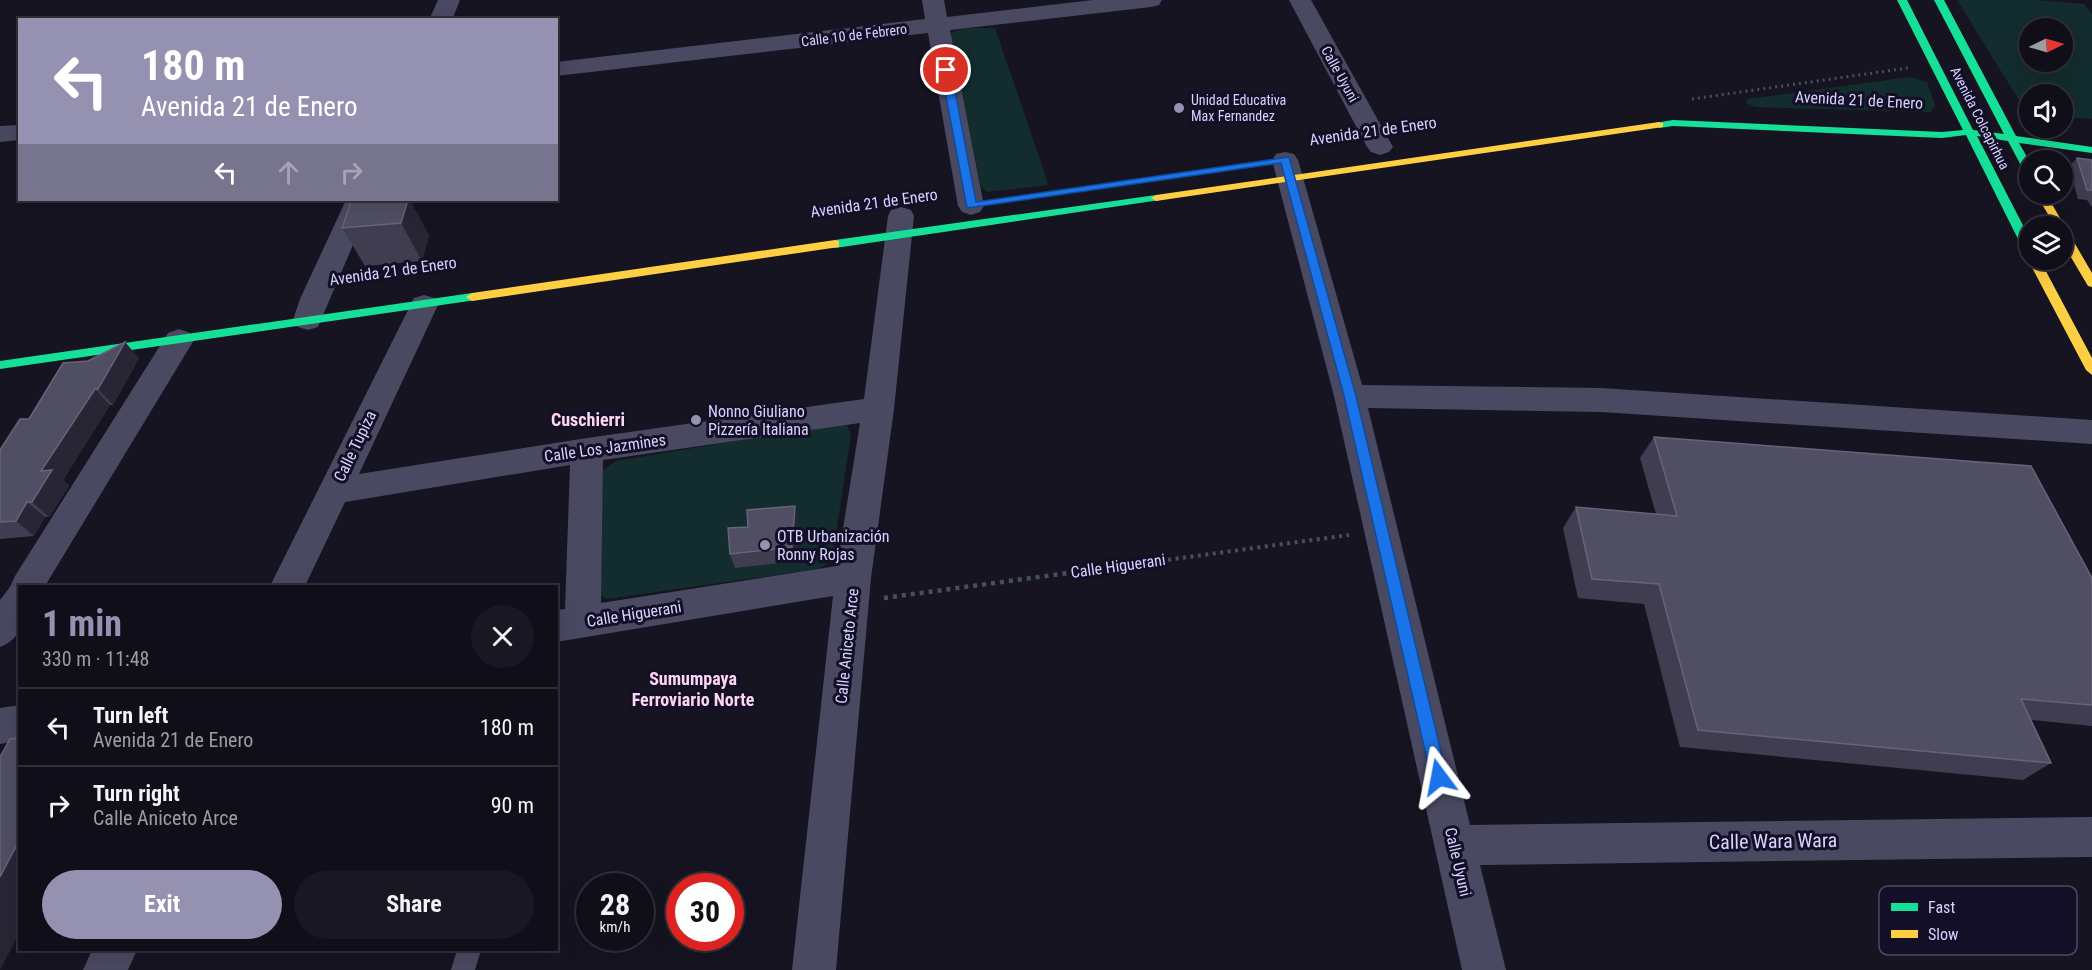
<!DOCTYPE html>
<meta charset="utf-8">
<style>
:root{--surface:#100f19;--page:#191822;--text:#f1f3f6;--muted:#9c9ca2;--line:#302f38;--accent:#9591b1}
body{margin:0;font-family:"Roboto Condensed",sans-serif;background:var(--page);color:var(--text);height:100vh;display:flex;flex-direction:column;font-size:22px;white-space:nowrap}
*{box-sizing:border-box;margin:0}
p{font-size:20px;color:var(--muted)}
.icon{flex:none;width:33px;height:33px;fill:none;stroke:currentColor;stroke-width:2;stroke-linecap:round;stroke-linejoin:round}
.map{position:relative;flex:1;overflow:hidden}
.side{position:absolute;left:18px;top:585px;width:540px;height:366px;display:flex;flex-direction:column;background:var(--surface);border-radius:0px;box-shadow:0 6px 24px #0002,0 0 0 2px var(--line)}
.side>*{flex:none}
.top-card{position:absolute;left:18px;top:18px;width:540px;height:183px;border-radius:0px;box-shadow:0 6px 24px #0002,0 0 0 2px var(--line);background:#9591b1;color:#fff;overflow:hidden}
.needle{width:39px;rotate:85deg}
.tools{position:absolute;left:2019px;top:18px;display:grid;gap:12px}
.tools a{display:grid;place-items:center;width:54px;height:54px;border-radius:50%;background:var(--surface);box-shadow:0 6px 24px #0002,0 0 0 2px var(--line);font-size:30px}
.speed{position:absolute;left:576px;top:873px;display:flex;gap:12px;font-size:30px;font-weight:700;text-align:center}
.speed>*{display:grid;place-content:center;width:78px;height:78px;border-radius:50%;background:var(--surface);box-shadow:0 6px 24px #0002,0 0 0 2px var(--line);line-height:1}
.speed small{font-size:15px;font-weight:400}
.speed .limit{border:9px solid #d22;background:#fff;color:#111}
.pin{position:absolute;display:grid;place-items:center;width:51px;height:51px;color:#fff;margin:-26px;border:3px solid #fff;border-radius:50%;box-shadow:0 2px 6px #0007}
.me{position:absolute;width:66px;margin:-33px;rotate:347deg;stroke-linejoin:round;filter:drop-shadow(0 0 4px #0008)}
.turn{display:flex;align-items:center;gap:21px;height:126px;padding:0 24px;font-size:27px}
.turn .icon{width:78px;height:78px;stroke-width:2.5}
.turn b{display:block;font-size:42px;line-height:51px}
.lanes{display:flex;align-items:center;height:57px;padding:0 24px;background:#0003;justify-content:center;gap:30px;direction:ltr}
.lanes .off{opacity:.35}
.round{display:grid;place-items:center;flex:none;width:63px;height:63px;border-radius:32px;background:var(--page)}
.head{display:flex;align-items:center;justify-content:space-between;height:102px;padding:0 24px}
h1{font-size:36px;font-weight:700;line-height:45px;color:var(--accent)}
.button{display:flex;gap:12px;margin-top:auto;padding:12px 24px}
.button a{flex:1;height:69px;border-radius:36px;background:var(--accent);color:#fff;font-size:24px;font-weight:700;line-height:69px;text-align:center}
.button a+a{background:var(--page);color:var(--text)}
ul{padding:0;list-style:none}
li{display:flex;align-items:center;gap:18px;height:78px;padding:0 24px;border-top:2px solid var(--line)}
li div{flex:1}
li b{display:block;font-size:22px}
li em{font-style:normal}
.map>svg:first-child{display:block}
</style>
<div class="map">
<svg width="2092" height="970" viewBox="0 0 2092 970">
<rect width="100%" height="100%" fill="#161421"/>
<path fill="#132c2d" fill-rule="evenodd" d="M 1957,0 L 2034,0 L 2084,4 L 2092,14 L 2092,119 L 2063,117 L 2062,94 L 2030,94 L 2029,114 L 2027,113 ZM 2030,28 L 2062,28 L 2062,62 L 2030,62 Z
M 995,28 L 1046,177 L 1048,185 L 987,192 L 981,187 L 950,35 C 958,25 982,29 995,28 Z
M 1910,77 L 1927,82 L 1935,105 L 1931,112 L 1755,107 L 1746,103 L 1748,99 Z
M 842,423 L 847,425 L 851,434 L 832,561 L 819,569 L 607,599 L 599,594 L 603,470 L 616,461 Z"/>
<g fill="none" stroke-linecap="round" stroke-linejoin="round">
<path stroke="#44505f" stroke-width="3" stroke-dasharray="2 4" stroke-linecap="butt" d="M 1692,99 L 1908,68"/>
<path stroke="#44505f" stroke-width="4" stroke-dasharray="3 4.5" stroke-linecap="butt" d="M 1079,572 L 1349,535"/>
<path stroke="#44505f" stroke-width="4.5" stroke-dasharray="4 5" stroke-linecap="butt" d="M 884,598 L 1090,570"/>
<path fill="#4a4962" fill-rule="evenodd" d="M 457,950 L 481,950 L 475,970 L 451,970 Z"/>
<path fill="#4a4962" fill-rule="evenodd" d="M 438,0 L 460,0 L 452,20 L 429,20 Z
M 922,0 L 944,0 L 947,17 L 1093,0 L 1162,0 L 1159,5 L 1151,7 L 950,30 L 984,206 L 980,212 L 971,215 L 962,212 L 958,206 L 928,33 L 556,76 L 556,62 L 925,19 Z
M 1289,0 L 1311,0 L 1393,147 L 1389,152 L 1380,155 L 1371,152 L 1367,147 Z
M 20,125 L 20,140 L 0,142 L 0,126 Z
M 1285,152 L 1294,154 L 1298,160 L 1362,385 L 1601,388 L 2092,420 L 2092,444 L 1601,412 L 1368,408 L 1470,825 L 2092,817 L 2092,857 L 1480,865 L 1506,970 L 1462,970 L 1334,396 L 1272,160 L 1276,154 Z
M 346,200 L 372,200 L 318,327 L 308,330 L 298,327 L 293,320 L 300,299 Z
M 901,207 L 911,210 L 914,216 L 894,409 L 871,578 L 836,970 L 792,970 L 833,596 L 556,642 L 556,610 L 565,609 L 570,465 L 345,502 L 305,586 L 270,586 L 414,298 L 424,295 L 434,298 L 438,305 L 359,474 L 587,438 L 864,399 L 888,216 L 891,210 ZM 860,423 L 837,566 L 601,603 L 603,460 Z
M 179,329 L 190,333 L 194,340 L 45,586 L 20,586 C 20,612 28,637 0,647 L 0,600 L 10,587 L 15,576 L 168,333 Z
M 20,705 L 20,740 L 0,744 L 0,708 Z
M 92,950 L 137,950 L 128,970 L 83,970 Z"/>
<path fill="#16e098" fill-rule="evenodd" d="M 1897,0 L 1907,0 L 1973,130 L 2004,134 L 1934,0 L 1944,0 L 2016,136 L 2092,147 L 2092,153 L 2019,143 L 2030,162 L 2030,176 L 2025,173 L 2008,141 L 1977,136 L 2030,239 L 2030,255 L 2024,251 L 1966,135 L 1942,138 L 1673,126 L 1659,128 L 1654,125 L 1655,123 L 1673,120 L 1942,132 L 1963,130 Z
M 1156,195 L 1161,198 L 1160,200 L 835,248 L 829,244 L 835,240 Z
M 472,293 L 478,297 L 476,300 L 0,369 L 0,361 Z"/>
<path fill="#ffcf43" fill-rule="evenodd" d="M 1659,122 L 1663,123 L 1663,127 L 1156,201 L 1151,198 L 1156,195 Z
M 2036,194 L 2046,194 L 2092,273 L 2092,287 L 2088,286 L 2062,242 L 2062,226 L 2055,226 Z
M 835,240 L 839,241 L 839,247 L 472,301 L 466,297 L 472,293 Z
M 2030,258 L 2040,260 L 2092,358 L 2092,375 L 2086,370 L 2028,260 Z"/>
</g>
<path fill="#403d50" d="M 2077,158 L 2092,160 L 2092,207 L 2087,200 L 2078,199 L 2069,167 Z
M 351,202 L 429,235 L 422,261 L 365,266 L 342,228 Z
M 139,358 L 113,405 L 110,405 L 63,480 L 69,486 L 49,517 L 45,517 L 34,536 L 0,539 L 0,450 L 29,419 Z
M 1654,437 L 2092,578 L 2092,726 L 2031,720 L 2051,763 L 2023,780 L 1680,747 L 1644,604 L 1578,598 L 1563,528 L 1576,507 L 1656,514 L 1640,458 Z
M 799,520 L 796,561 L 735,568 L 730,554 L 748,527 Z"/>
<path fill="#282635" d="M 408,200 L 410,200 L 429,235 L 422,261 L 401,223 Z
M 125,342 L 139,358 L 113,405 L 98,389 Z
M 95,389 L 110,405 L 63,480 L 69,486 L 49,517 L 32,502 L 41,471 Z
M 27,502 L 45,517 L 34,536 L 16,521 Z
M 795,506 L 799,520 L 796,561 L 792,547 Z
M 20,839 L 20,932 L 0,970 L 0,877 Z"/>
<path fill="#504e63" stroke="#66637b" stroke-width="1.5" d="M 2077,158 L 2092,160 L 2092,190 L 2087,190 Z
M 383,200 L 408,200 L 401,223 L 342,228 L 351,202 Z
M 125,342 L 98,389 L 95,389 L 41,471 L 52,470 L 32,502 L 27,502 L 16,521 L 0,522 L 0,450 L 20,419 L 29,419 L 63,363 L 88,361 Z
M 1654,437 L 2031,466 L 2092,578 L 2092,705 L 2021,699 L 2051,763 L 1698,730 L 1659,584 L 1592,579 L 1576,507 L 1677,516 Z
M 795,506 L 792,547 L 730,554 L 728,528 L 748,527 L 747,510 Z
M 20,738 L 20,839 L 0,877 L 0,757 L 10,739 Z"/>
<path fill="#1a73e8" stroke="#114b97" stroke-width="1.5" d="M 946,67 L 951,70 L 976,202 L 1289,157 L 1356,396 L 1447,777 L 1445,783 L 1439,785 L 1433,783 L 1431,777 L 1344,396 L 1281,163 L 967,208 L 941,70 Z"/>
<g fill="#9591b1" stroke="#130f26" stroke-width="2">
<circle cx="1179" cy="108" r="6"/>
<circle cx="696" cy="420" r="6"/>
<circle cx="765" cy="545" r="6"/>
</g>
<g text-anchor="middle" dominant-baseline="central" stroke-width="6" stroke-linejoin="round" paint-order="stroke">
<g font-size="14" fill="#d9d4ff" stroke="#130f26">
<text transform="translate(854 35) rotate(-7)">Calle 10 de Febrero</text>
<text transform="translate(1340 74) rotate(61)">Calle Uyuni</text>
<text transform="translate(1980 118) rotate(63)">Avenida Colcapirhua</text>
</g>
<g font-size="14" fill="#d9d4ff" stroke="#130f26" text-anchor="start">
<text x="1191" y="100">Unidad Educativa<tspan x="1191" dy="16">Max Fernandez</tspan></text>
</g>
<g font-size="16" fill="#d9d4ff" stroke="#130f26">
<text transform="translate(1859 100) rotate(3)">Avenida 21 de Enero</text>
<text transform="translate(1373 131) rotate(-8)">Avenida 21 de Enero</text>
<text transform="translate(874 203) rotate(-8)">Avenida 21 de Enero</text>
<text transform="translate(393 271) rotate(-8)">Avenida 21 de Enero</text>
<text transform="translate(355 446) rotate(-64)">Calle Tupiza</text>
<text transform="translate(605 448) rotate(-8)">Calle Los Jazmines</text>
<text transform="translate(1118 566) rotate(-8)">Calle Higuerani</text>
<text transform="translate(634 614) rotate(-9)">Calle Higuerani</text>
<text transform="translate(847 646) rotate(-84)">Calle Aniceto Arce</text>
<text transform="translate(1458 862) rotate(77)">Calle Uyuni</text>
</g>
<g font-size="16" fill="#d9d4ff" stroke="#130f26" text-anchor="start">
<text x="708" y="411">Nonno Giuliano<tspan x="708" dy="18">Pizzería Italiana</tspan></text>
<text x="777" y="536">OTB Urbanización<tspan x="777" dy="18">Ronny Rojas</tspan></text>
</g>
<g font-size="18" font-weight="bold" fill="#ffd6f0" stroke="#130f26">
<text x="588" y="419">Cuschierri</text>
<text x="693" y="678">Sumumpaya<tspan x="693" dy="21">Ferroviario Norte</tspan></text>
</g>
<g font-size="20" fill="#d9d4ff" stroke="#130f26">
<text transform="translate(1773 841) rotate(-1)">Calle Wara Wara</text>
</g>
</g>
<rect x="1879" y="886" width="198" height="69" rx="9" fill="#130f26" stroke="#4e4a67" stroke-width="1.5"/>
<rect x="1891" y="903" width="27" height="8" fill="#16e098"/>
<rect x="1891" y="930" width="27" height="8" fill="#ffcf43"/>
<g font-size="16" fill="#d9d4ff">
<text x="1928" y="913">Fast</text>
<text x="1928" y="940">Slow</text>
</g>
</svg>
<div class="tools">
<a><svg class="needle" viewBox="-14 -14 28 28"><path d="M0-13l5 13h-10z" fill="#e53935"/><path d="M0 13l5-13h-10z" fill="#9c9ca2"/></svg></a>
<a><svg class="icon" aria-label="sound" viewBox="0 0 24 24"><path d="M4 9h4l5-4v14l-5-4H4zM17 9q2 3 0 6"/></svg></a>
<a><svg class="icon" aria-label="search" viewBox="0 0 24 24"><circle cx="10" cy="10" r="6"/><path d="M15 15l6 6"/></svg></a>
<a><svg class="icon" aria-label="layers" viewBox="0 0 24 24"><path d="M12 4l9 5-9 5-9-5zM3 14l9 5 9-5"/></svg></a>
</div>
<div class="speed"><div>28<small>km/h</small></div><div class="limit">30</div></div>
<div class="pin" style="left:946px;top:70px;background:#d93025"><svg class="icon" aria-label="arrive" viewBox="0 0 24 24"><path d="M6 21V4h12l-3 4 3 4H6"/></svg></div>
<svg class="me" style="left:1439px;top:777px" viewBox="-20 -20 40 40"><path d="M0-17L14 15 0 8-14 15z" fill="#1a73e8" stroke="#fff" stroke-width="4"/></svg>
<div class="top-card">
<div class="turn"><svg class="icon" aria-label="left" viewBox="0 0 24 24"><path d="M17 20v-9H6M10 6l-5 5 5 5"/></svg><div><b>180 m</b>Avenida 21 de Enero</div></div>
<div class="lanes"><svg class="icon" aria-label="left" viewBox="0 0 24 24"><path d="M17 20v-9H6M10 6l-5 5 5 5"/></svg><svg class="icon off" aria-label="ahead" viewBox="0 0 24 24"><path d="M12 20V5M6 11l6-6 6 6"/></svg><svg class="icon off" aria-label="right" viewBox="0 0 24 24"><path d="M7 20v-9h11M14 6l5 5-5 5"/></svg></div>
</div>
<section class="side">
<div class="head"><div><h1>1 min</h1><p>330 m · 11:48</p></div><a class="round"><svg class="icon" aria-label="close" viewBox="0 0 24 24"><path d="M6 6l12 12M18 6L6 18"/></svg></a></div>
<ul>
<li><svg class="icon" aria-label="left" viewBox="0 0 24 24"><path d="M17 20v-9H6M10 6l-5 5 5 5"/></svg><div><b>Turn left</b><p>Avenida 21 de Enero</p></div><em>180 m</em></li>
<li><svg class="icon" aria-label="right" viewBox="0 0 24 24"><path d="M7 20v-9h11M14 6l5 5-5 5"/></svg><div><b>Turn right</b><p>Calle Aniceto Arce</p></div><em>90 m</em></li>
</ul>
<div class="button"><a>Exit</a><a>Share</a></div>
</section>
</div>
